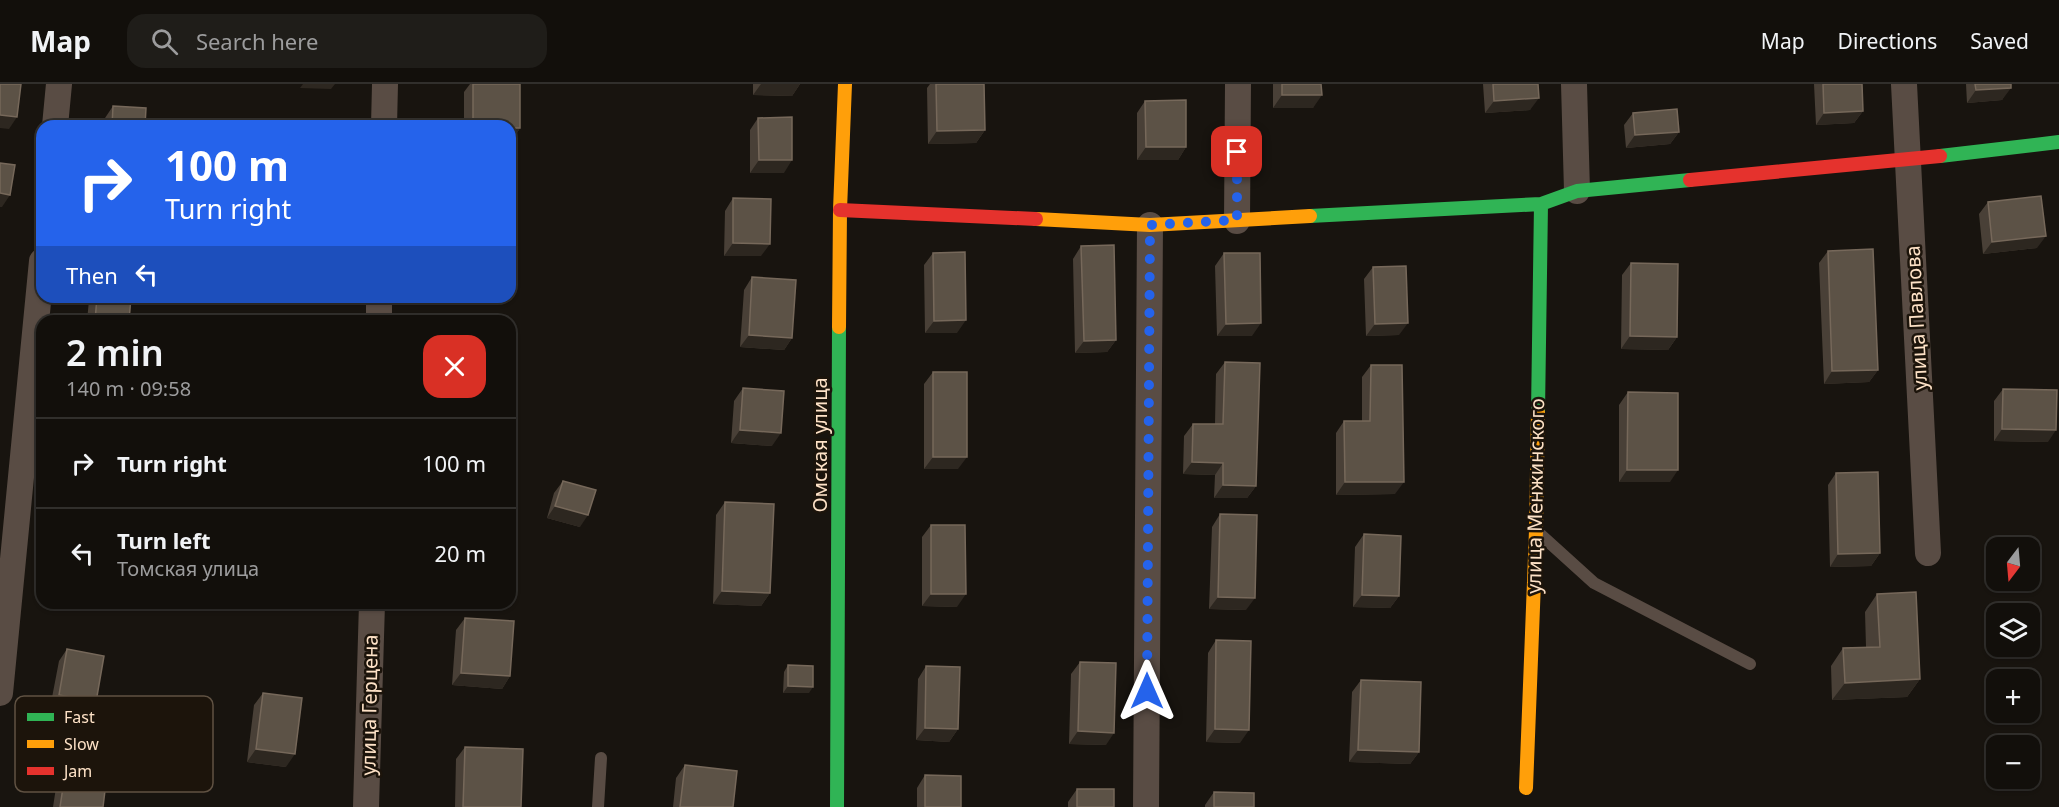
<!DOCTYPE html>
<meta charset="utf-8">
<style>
:root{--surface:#120f0b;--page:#1f1d19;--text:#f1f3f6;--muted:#9c9c9d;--line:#312f2c}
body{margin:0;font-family:"Noto Sans",sans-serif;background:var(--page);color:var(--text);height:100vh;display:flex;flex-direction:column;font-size:22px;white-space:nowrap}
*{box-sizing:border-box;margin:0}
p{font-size:20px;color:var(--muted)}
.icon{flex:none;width:33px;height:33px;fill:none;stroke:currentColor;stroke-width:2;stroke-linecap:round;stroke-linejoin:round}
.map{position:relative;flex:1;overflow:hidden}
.sheet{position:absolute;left:36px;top:231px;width:480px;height:294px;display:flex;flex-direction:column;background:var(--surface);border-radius:18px;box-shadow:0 2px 4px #0004,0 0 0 2px var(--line)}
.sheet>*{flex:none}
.guide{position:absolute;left:36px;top:36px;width:480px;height:183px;border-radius:18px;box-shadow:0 2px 4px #0004,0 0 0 2px var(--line);background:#2563eb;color:#fff;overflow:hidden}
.needle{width:39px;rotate:196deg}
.fabs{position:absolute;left:1986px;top:453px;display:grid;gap:12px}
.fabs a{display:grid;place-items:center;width:54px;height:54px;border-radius:12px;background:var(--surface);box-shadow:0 2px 4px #0004,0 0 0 2px var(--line);font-size:30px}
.pin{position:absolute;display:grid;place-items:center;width:51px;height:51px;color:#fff;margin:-26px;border-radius:12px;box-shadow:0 3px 9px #0006}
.me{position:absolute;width:66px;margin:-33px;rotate:0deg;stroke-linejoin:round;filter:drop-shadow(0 0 4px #0008)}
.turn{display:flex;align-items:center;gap:21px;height:126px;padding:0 30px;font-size:27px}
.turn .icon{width:78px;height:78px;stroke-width:2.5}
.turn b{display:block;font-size:42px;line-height:51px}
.then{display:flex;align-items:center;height:57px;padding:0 30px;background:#0003;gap:12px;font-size:22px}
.round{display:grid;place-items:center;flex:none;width:63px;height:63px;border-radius:18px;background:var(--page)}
.overview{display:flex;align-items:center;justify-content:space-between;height:102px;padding:0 30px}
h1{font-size:36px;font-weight:600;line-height:45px}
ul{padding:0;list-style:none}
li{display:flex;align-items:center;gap:18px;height:90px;padding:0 30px;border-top:2px solid var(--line)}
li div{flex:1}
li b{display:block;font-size:22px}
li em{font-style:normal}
header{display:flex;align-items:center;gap:36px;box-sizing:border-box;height:84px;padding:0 30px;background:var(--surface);border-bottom:2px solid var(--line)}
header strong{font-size:28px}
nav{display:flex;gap:33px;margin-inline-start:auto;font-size:21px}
.search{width:420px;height:54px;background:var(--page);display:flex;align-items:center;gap:15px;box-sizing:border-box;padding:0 21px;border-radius:18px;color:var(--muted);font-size:22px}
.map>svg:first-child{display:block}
</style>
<header>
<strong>Map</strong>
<div class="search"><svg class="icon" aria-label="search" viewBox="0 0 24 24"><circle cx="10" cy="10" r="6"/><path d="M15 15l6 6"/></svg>Search here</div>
<nav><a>Map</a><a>Directions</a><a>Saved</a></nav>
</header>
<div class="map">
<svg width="2059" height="723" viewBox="0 0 2059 723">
<rect width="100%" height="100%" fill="#18140f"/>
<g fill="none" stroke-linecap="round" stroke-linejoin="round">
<path stroke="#594c44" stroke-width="12" d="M 1541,451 L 1594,499 L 1750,580
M 598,723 L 601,674"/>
<path stroke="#594c44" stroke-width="26" d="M 1574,0 L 1577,107
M 1904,0 L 1928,469
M 55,42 L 59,0
M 384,42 L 385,0
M 1237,137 L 1238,0
M 379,237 L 379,213
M 0,609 L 42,177
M 366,723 L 372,519
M 1146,723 L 1150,141"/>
<path stroke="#30b455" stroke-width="14" d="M 1940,72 L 2059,58
M 1310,132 L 1541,120 L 1577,107 L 1690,96
M 1538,328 L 1541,120
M 837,723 L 839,243"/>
<path stroke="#ff9f0a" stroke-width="14" d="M 1036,135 L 1150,141 L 1310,132
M 839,243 L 840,126 L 845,0
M 1526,704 L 1536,446 L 1538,328"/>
<path stroke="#e5322d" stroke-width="14" d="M 1690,96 L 1940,72
M 840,126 L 1036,135"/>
</g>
<path fill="#494037" d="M 470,0 L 520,0 L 520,44 L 512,57 L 510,42 L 464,42 L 464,8 Z
M 753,0 L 800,0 L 792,12 L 753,11 Z
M 930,0 L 984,0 L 985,46 L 976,59 L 928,60 L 927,4 Z
M 1273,0 L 1321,0 L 1313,24 L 1273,24 Z
M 1483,0 L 1538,0 L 1530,26 L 1485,29 Z
M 1814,0 L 1862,0 L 1863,27 L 1854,39 L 1816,41 Z
M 1966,0 L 2011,0 L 2002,16 L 1967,19 Z
M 1145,17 L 1186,63 L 1178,76 L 1137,76 L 1137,29 Z
M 113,22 L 145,42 L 104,42 L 105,34 Z
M 1633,29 L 1679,48 L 1670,60 L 1626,64 L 1624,41 Z
M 758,34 L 784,89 L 750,89 L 750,46 Z
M 733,114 L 761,172 L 724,172 L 725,127 Z
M 1988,118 L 2037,164 L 1983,170 L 1979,130 Z
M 1081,162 L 1116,256 L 1107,268 L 1075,269 L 1073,175 Z
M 1828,167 L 1878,286 L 1869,298 L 1824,300 L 1819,179 Z
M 933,169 L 957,249 L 925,249 L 924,181 Z
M 1224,169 L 1252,252 L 1217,252 L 1215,182 Z
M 1631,179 L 1677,253 L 1668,266 L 1621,265 L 1622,191 Z
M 1373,183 L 1399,251 L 1366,252 L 1364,195 Z
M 752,193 L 792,254 L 784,266 L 740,263 L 744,206 Z
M 91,213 L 131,213 L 129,237 L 87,237 L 89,216 Z
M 1225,278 L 1256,402 L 1247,414 L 1214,414 L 1215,391 L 1183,390 L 1184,352 L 1193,340 L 1215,340 L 1216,290 Z
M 1371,281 L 1395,410 L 1336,411 L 1336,349 L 1344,337 L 1362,337 L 1362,293 Z
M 933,288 L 958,385 L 924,385 L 924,300 Z
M 743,304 L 772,362 L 731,359 L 734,317 Z
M 2003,305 L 2048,358 L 1994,357 L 1994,317 Z
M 1628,308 L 1670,398 L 1619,398 L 1619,321 Z
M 1836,389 L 1880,469 L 1871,482 L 1830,483 L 1828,401 Z
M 563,397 L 580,443 L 547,434 L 554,409 Z
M 725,418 L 770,509 L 761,522 L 713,520 L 716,431 Z
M 1220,430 L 1246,526 L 1209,525 L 1212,443 Z
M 931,441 L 957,523 L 922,522 L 922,453 Z
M 1364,450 L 1399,512 L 1390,524 L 1353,523 L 1355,463 Z
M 1877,510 L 1920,595 L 1907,613 L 1832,616 L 1831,582 L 1843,564 L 1866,563 L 1865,528 Z
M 465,534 L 510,592 L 502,605 L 452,601 L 456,546 Z
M 1216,556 L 1240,659 L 1206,658 L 1208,569 Z
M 67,565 L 87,630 L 50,624 L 59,577 Z
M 1080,578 L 1106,661 L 1069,660 L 1071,590 Z
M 788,581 L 809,609 L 783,609 L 784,588 Z
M 926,582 L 958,645 L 949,658 L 916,656 L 918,595 Z
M 1361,596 L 1419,668 L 1410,680 L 1349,678 L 1352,608 Z
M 263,609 L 286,683 L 247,678 L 254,621 Z
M 465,663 L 521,723 L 455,723 L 456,675 Z
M 685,681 L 733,723 L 673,723 L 676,694 Z
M 66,684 L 103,723 L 53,723 L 57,697 Z
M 925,691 L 961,723 L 917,723 L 917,704 Z
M 1077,705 L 1114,723 L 1068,723 L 1068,718 Z
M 1214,708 L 1254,723 L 1205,723 L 1205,721 Z"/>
<path fill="#2d2720" d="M 303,0 L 335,0 L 331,5 L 300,4 Z
M 761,0 L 800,0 L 792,12 L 753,11 Z
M 2011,4 L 2002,16 L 1967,19 L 1976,6 Z
M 1282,11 L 1322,11 L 1313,24 L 1273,24 Z
M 1539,14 L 1530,26 L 1485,29 L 1494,17 Z
M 1863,27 L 1854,39 L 1816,41 L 1824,29 Z
M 0,31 L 17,33 L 9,45 L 0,44 Z
M 510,44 L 520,44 L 512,57 L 510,57 Z
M 985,46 L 976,59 L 928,60 L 937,47 Z
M 1679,48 L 1670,60 L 1626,64 L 1635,51 Z
M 1146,63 L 1186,63 L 1178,76 L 1137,76 Z
M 759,76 L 792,76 L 784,89 L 750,89 Z
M 0,109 L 10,111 L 2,123 L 0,123 Z
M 2046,152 L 2037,164 L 1983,170 L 1992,158 Z
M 733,159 L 770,160 L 761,172 L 724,172 Z
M 966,236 L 957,249 L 925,249 L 934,237 Z
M 1261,239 L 1252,252 L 1217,252 L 1226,240 Z
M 1408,239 L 1399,251 L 1366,252 L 1375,240 Z
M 749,251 L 792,254 L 784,266 L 740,263 Z
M 1630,252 L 1677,253 L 1668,266 L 1621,265 Z
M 1116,256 L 1107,268 L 1075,269 L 1084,257 Z
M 1878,286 L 1869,298 L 1824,300 L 1832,287 Z
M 2002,345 L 2056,346 L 2048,358 L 1994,357 Z
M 740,346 L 781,349 L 772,362 L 731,359 Z
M 933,373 L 967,373 L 958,385 L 924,385 Z
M 1192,378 L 1223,379 L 1215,391 L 1183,390 Z
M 1627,386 L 1678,386 L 1670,398 L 1619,398 Z
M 1345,398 L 1404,398 L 1395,410 L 1336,411 Z
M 1223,401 L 1256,402 L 1247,414 L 1214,414 Z
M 555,422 L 588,431 L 580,443 L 547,434 Z
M 1880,469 L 1871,482 L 1830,483 L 1838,470 Z
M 722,507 L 770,509 L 761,522 L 713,520 Z
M 931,510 L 966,510 L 957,523 L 922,522 Z
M 1362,511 L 1399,512 L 1390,524 L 1353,523 Z
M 1218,513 L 1255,514 L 1246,526 L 1209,525 Z
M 461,589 L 510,592 L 502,605 L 452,601 Z
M 1920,595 L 1907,613 L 1832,616 L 1845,599 Z
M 788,602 L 813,603 L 809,609 L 783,609 Z
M 59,611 L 96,618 L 87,630 L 50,624 Z
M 925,644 L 958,645 L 949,658 L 916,656 Z
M 1215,645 L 1249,646 L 1240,659 L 1206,658 Z
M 1078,647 L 1114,649 L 1106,661 L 1069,660 Z
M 256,665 L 295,670 L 286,683 L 247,678 Z
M 1358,666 L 1419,668 L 1410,680 L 1349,678 Z"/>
<path fill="#5c5246" stroke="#76685a" stroke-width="1.5" d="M 0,0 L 21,0 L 17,33 L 0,31 Z
M 473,0 L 520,0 L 520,44 L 510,44 L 510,42 L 473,42 Z
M 936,0 L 984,0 L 985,46 L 937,47 Z
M 1282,0 L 1321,0 L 1322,11 L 1282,11 Z
M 1493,0 L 1538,0 L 1539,14 L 1494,17 Z
M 1823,0 L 1862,0 L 1863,27 L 1824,29 Z
M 1975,0 L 2011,0 L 2011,4 L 1976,6 Z
M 1186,16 L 1186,63 L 1146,63 L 1145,17 Z
M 113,22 L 146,24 L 145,42 L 112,42 Z
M 1677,25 L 1679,48 L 1635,51 L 1633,29 Z
M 792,33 L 792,76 L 759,76 L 758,34 Z
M 0,79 L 15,81 L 10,111 L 0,109 Z
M 2041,112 L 2046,152 L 1992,158 L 1988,118 Z
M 733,114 L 771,115 L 770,160 L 733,159 Z
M 1114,161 L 1116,256 L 1084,257 L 1081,162 Z
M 1873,165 L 1878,286 L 1832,287 L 1828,167 Z
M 965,168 L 966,236 L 934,237 L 933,169 Z
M 1224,169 L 1260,169 L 1261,239 L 1226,240 Z
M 1631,179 L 1678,180 L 1677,253 L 1630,252 Z
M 1406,182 L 1408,239 L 1375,240 L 1373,183 Z
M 752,193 L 796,196 L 792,254 L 749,251 Z
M 97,213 L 131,213 L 129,237 L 95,237 Z
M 1225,278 L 1260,279 L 1256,402 L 1223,401 L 1223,379 L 1192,378 L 1193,340 L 1223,340 Z
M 1371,281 L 1402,281 L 1404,398 L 1345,398 L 1344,337 L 1370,337 Z
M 933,288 L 967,288 L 967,373 L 933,373 Z
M 743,304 L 784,307 L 781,349 L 740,346 Z
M 2003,305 L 2057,306 L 2056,346 L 2002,345 Z
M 1628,308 L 1678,309 L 1678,386 L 1627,386 Z
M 1878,388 L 1880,469 L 1838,470 L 1836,389 Z
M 563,397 L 596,406 L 588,431 L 555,422 Z
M 725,418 L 774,420 L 770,509 L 722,507 Z
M 1220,430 L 1257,431 L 1255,514 L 1218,513 Z
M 931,441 L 965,441 L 966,510 L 931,510 Z
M 1364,450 L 1401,452 L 1399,512 L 1362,511 Z
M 1916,508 L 1920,595 L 1845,599 L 1843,564 L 1880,563 L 1877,510 Z
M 465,534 L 514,537 L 510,592 L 461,589 Z
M 1216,556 L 1251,557 L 1249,646 L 1215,645 Z
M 67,565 L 104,572 L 96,618 L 59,611 Z
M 1080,578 L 1116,579 L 1114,649 L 1078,647 Z
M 788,581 L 813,582 L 813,603 L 788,602 Z
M 926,582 L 960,583 L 958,645 L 925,644 Z
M 1361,596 L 1421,598 L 1419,668 L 1358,666 Z
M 263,609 L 302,614 L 295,670 L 256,665 Z
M 465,663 L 523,665 L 521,723 L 463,723 Z
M 685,681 L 737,687 L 733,723 L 680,723 Z
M 66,684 L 107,690 L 103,723 L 60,723 Z
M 925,691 L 961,692 L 961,723 L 925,723 Z
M 1077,705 L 1114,705 L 1114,723 L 1077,723 Z
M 1214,708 L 1254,709 L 1254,723 L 1214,723 Z"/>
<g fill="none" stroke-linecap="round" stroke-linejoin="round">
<path stroke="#2563eb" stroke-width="10" stroke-dasharray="0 18" d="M 1147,607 L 1150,141 L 1237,136 L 1237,68"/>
</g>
<g text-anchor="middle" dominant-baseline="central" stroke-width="5" stroke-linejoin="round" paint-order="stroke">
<g font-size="20" fill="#fee2c7" stroke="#1c140b">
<text transform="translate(1916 234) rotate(-93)">улица Павлова</text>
<text transform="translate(819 361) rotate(-90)">Омская улица</text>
<text transform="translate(1535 412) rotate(-89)">улица Менжинского</text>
<text transform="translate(369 621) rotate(-89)">улица Герцена</text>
</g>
</g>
<rect x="15" y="612" width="198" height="96" rx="9" fill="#1c140b" stroke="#605243" stroke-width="1.5"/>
<rect x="27" y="629" width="27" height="8" fill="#30b455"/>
<rect x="27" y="656" width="27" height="8" fill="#ff9f0a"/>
<rect x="27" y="683" width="27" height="8" fill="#e5322d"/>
<g font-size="16" fill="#fee2c7">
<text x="64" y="639">Fast</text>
<text x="64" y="666">Slow</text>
<text x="64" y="693">Jam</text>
</g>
</svg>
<div class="fabs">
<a><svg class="needle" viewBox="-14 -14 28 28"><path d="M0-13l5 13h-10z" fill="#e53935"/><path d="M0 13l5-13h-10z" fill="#9c9c9d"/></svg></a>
<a><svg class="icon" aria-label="layers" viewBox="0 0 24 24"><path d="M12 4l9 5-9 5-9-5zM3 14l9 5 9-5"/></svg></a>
<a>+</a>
<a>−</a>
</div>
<div class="pin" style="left:1237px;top:68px;background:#d93025"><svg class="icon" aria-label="arrive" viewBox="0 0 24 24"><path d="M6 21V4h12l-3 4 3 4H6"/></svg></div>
<svg class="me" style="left:1147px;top:607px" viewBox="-20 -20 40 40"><path d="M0-17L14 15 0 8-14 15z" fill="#2563eb" stroke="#fff" stroke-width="4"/></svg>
<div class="guide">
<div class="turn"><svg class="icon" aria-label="right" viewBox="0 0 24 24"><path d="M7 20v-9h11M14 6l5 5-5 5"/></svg><div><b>100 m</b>Turn right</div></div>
<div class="then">Then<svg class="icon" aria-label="left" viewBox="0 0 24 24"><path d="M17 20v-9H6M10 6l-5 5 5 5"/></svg></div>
</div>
<section class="sheet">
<div class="overview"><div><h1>2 min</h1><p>140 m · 09:58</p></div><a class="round" style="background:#d93025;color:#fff"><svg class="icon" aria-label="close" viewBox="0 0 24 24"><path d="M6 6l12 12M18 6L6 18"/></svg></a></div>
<ul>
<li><svg class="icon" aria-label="right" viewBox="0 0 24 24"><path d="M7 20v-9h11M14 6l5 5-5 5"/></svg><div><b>Turn right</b></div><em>100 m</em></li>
<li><svg class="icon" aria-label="left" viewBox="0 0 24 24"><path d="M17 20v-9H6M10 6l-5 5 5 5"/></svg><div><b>Turn left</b><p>Томская улица</p></div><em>20 m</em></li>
</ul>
</section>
</div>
